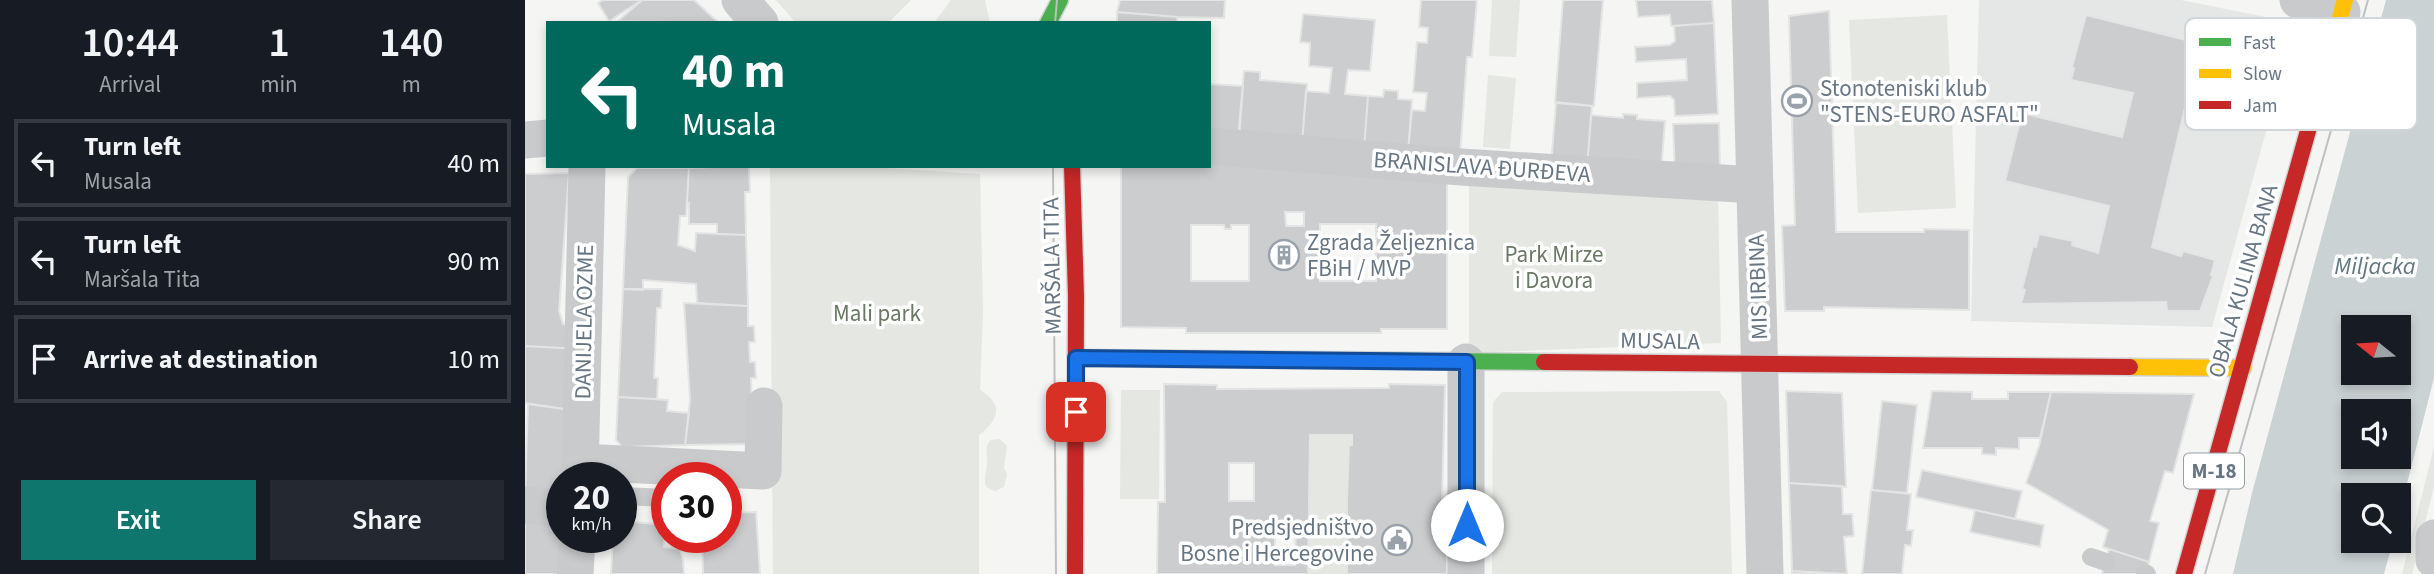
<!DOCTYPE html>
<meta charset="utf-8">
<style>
:root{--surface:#171b24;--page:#242831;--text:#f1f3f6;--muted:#9ea1a6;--line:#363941;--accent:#0f766e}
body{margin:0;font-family:"Source Sans 3",sans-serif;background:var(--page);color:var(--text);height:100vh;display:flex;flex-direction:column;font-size:26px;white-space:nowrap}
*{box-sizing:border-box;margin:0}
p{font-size:23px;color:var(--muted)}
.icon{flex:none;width:38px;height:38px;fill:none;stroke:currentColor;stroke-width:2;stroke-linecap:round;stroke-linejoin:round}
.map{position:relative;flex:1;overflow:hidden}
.drawer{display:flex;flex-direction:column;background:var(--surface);width:525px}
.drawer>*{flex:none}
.guide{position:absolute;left:21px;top:21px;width:665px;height:147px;border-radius:0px;box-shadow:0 4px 10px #0003;background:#00695c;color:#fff;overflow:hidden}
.needle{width:46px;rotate:288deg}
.buttons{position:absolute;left:1816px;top:315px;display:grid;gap:14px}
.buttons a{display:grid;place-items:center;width:70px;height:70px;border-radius:0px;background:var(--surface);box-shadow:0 4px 10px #0003;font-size:35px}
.speed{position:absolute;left:21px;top:462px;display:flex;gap:14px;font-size:35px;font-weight:700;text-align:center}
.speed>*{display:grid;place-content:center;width:91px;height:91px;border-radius:50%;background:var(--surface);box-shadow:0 4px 10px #0003;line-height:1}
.speed small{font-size:18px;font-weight:400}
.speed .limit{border:10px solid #d22;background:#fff;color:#111}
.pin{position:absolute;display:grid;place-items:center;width:60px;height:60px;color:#fff;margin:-30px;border-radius:14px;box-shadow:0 4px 10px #0006}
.me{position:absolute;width:77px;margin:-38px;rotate:0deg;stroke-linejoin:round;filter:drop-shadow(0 0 5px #0008)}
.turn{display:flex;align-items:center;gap:24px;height:147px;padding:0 21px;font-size:32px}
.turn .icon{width:91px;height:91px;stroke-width:2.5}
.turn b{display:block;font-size:49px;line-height:60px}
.eta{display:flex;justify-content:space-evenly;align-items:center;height:119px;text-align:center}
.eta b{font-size:42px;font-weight:600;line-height:49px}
.cta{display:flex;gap:14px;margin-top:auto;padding:14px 21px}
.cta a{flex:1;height:80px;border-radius:0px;background:var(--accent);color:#fff;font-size:28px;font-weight:600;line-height:80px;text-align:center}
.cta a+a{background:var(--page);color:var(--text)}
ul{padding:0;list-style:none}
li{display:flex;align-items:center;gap:21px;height:88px;margin:0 14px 10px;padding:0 7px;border:4px solid var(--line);border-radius:0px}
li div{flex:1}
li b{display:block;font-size:26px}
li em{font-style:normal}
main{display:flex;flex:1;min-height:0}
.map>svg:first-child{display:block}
</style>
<main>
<section class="drawer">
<div class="eta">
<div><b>10:44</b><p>Arrival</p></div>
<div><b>1</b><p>min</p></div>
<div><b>140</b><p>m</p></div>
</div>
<ul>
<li><svg class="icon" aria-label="left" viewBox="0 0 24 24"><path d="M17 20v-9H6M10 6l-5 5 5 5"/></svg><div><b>Turn left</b><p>Musala</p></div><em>40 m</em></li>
<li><svg class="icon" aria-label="left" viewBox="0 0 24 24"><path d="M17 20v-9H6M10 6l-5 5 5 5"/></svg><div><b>Turn left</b><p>Maršala Tita</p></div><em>90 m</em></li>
<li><svg class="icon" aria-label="arrive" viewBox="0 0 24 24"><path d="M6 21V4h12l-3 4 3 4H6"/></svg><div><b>Arrive at destination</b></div><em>10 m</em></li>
</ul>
<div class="cta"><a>Exit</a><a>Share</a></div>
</section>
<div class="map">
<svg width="1909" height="574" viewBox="0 0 1909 574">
<rect width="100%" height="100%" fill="#f5f5f4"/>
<path fill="#e5e6e6" d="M 1454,0 L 1656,0 L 1771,23 L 1687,327 L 1446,321 Z"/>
<path fill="#e4e7e2" d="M 251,0 L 386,0 L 363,23 L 271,23 Z
M 426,0 L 460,0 L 465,23 L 409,23 Z
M 967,0 L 995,0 L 991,57 L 964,56 Z
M 1422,15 L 1431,208 L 1333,213 L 1324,20 Z
M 963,75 L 991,78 L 985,149 L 958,147 Z
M 245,166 L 328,166 L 455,174 L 458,312 L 455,390 C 479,404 474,420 454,435 L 454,574 L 248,574 Z
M 944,177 L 1193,197 L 1196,343 L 944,353 Z
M 596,390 L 635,390 L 634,499 L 595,499 Z
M 1194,391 L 1202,402 L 1207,574 L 967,574 L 968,402 L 977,392 Z
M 785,435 L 827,435 L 822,502 L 822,574 L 783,574 Z
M 475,439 L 482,446 L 479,468 L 482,474 L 479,487 L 470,491 L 461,487 C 458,477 462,472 462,463 C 463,453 458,448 466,440 Z
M 1909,447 L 1909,487 L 1887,574 L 1877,574 Z"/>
<path fill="#cad2d4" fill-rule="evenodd" d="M 1861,0 L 1909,0 L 1909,378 L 1874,515 L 1874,495 L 1829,495 L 1829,541 L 1868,541 L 1859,574 L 1708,574 L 1727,493 ZM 1829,327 L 1874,327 L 1874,373 L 1829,373 ZM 1829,411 L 1874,411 L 1874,457 L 1829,457 Z"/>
<path fill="#cccdce" stroke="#e4e4e4" stroke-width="2" fill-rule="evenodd" d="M 78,0 L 117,0 L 84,21 L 73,3 Z
M 117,0 L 169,0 L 194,23 L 93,21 Z
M 595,0 L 700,0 L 699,18 L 652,17 L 592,12 Z
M 896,0 L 952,0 L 947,57 L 942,57 L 935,156 L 883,152 L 887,110 L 900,111 L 902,93 L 888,92 L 892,42 L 902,43 L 903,28 L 894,27 Z
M 1038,0 L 1078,0 L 1069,106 L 1030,102 Z
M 1111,0 L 1187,0 L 1189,23 L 1146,26 L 1145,15 L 1113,17 Z
M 1304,11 L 1311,232 L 1399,232 L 1399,229 L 1444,230 L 1444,310 L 1299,307 L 1299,311 L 1260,311 L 1257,226 L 1270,225 L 1264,16 Z
M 592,12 L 652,17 L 652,23 L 592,23 Z
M 778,14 L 850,20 L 845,71 L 823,70 L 820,94 L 843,96 L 839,149 L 777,143 L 781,91 L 804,93 L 807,68 L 784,66 L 785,43 L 775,42 Z
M 1561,15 L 1713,53 L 1714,50 L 1748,58 L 1739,93 L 1737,92 L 1733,109 L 1664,91 L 1627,247 L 1656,256 L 1658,251 L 1690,260 L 1686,275 L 1688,276 L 1675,311 L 1642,311 L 1641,302 L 1496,304 L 1500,290 L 1497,289 L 1508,246 L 1511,247 L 1514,234 L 1548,241 L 1547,245 L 1573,253 L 1584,206 L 1480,181 L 1497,113 L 1597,137 L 1608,93 L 1546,80 L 1549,68 L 1547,67 Z
M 1189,23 L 1193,114 L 1150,116 L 1149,100 L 1145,96 L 1112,98 L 1112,83 L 1162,80 L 1161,59 L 1111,62 L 1110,47 L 1145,45 L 1150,41 L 1149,26 Z
M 719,71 L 735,72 L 735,80 L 782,84 L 777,143 L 713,138 Z
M 684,84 L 718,86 L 714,139 L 684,136 Z
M 859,90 L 873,91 L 873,99 L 887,100 L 883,152 L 839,149 L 843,96 L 858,97 Z
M 1031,103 L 1067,106 L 1062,167 L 1026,165 Z
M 1098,114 L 1112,115 L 1112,119 L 1140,121 L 1136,173 L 1062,167 L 1066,115 L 1098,118 Z
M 1194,123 L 1195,171 L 1150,173 L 1148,124 Z
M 684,162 L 922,181 L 922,329 L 856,329 L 856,333 L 661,333 L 661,328 L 596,327 L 596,166 L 684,166 ZM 760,212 L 779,212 L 779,226 L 761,226 ZM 795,224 L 851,224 L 851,281 L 795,281 ZM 666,225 L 699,225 L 700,229 L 706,229 L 706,225 L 724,225 L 724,281 L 666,281 Z
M 224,166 L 225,192 L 220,192 L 221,235 L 192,234 L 192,224 L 164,224 L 164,203 L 162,202 L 164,168 Z
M 112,168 L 164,168 L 161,216 L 155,216 L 153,245 L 170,251 L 171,233 L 221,235 L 223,306 L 172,303 L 171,284 L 118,280 L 118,290 L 98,289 L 103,177 Z
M 44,173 L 34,311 L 38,324 L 58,327 L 56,349 L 0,346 L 0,174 Z
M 98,289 L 137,289 L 136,308 L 132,308 L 129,378 L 133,378 L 132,399 L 93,397 Z
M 159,303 L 223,306 L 223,326 L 229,326 L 230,342 L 224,342 L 225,362 L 230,362 L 231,378 L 226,378 L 228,444 L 160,445 L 165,400 Z
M 0,346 L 56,349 L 53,411 L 0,403 Z
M 639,384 L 692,385 L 692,389 L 864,388 L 864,384 L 920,385 L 917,501 L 922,501 L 922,574 L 822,574 L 822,501 L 824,445 L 827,445 L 827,435 L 785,435 L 783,574 L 632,574 L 633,502 L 640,502 ZM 704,463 L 729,463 L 729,501 L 704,501 ZM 750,522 L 771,522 L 770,565 L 750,565 Z
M 1261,391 L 1317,393 L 1321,487 L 1264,483 Z
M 1407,391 L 1447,392 L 1447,399 L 1483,399 L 1483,392 L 1526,392 L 1515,438 L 1494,438 L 1494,449 L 1471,448 L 1471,455 L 1457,454 L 1457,448 L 1398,448 Z
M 1526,392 L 1669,394 L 1648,473 L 1640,471 L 1625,521 L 1634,523 L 1624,562 L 1578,547 L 1583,530 L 1501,483 L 1514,446 Z
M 93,397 L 143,400 L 142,411 L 164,413 L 160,445 L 97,447 L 91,440 Z
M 1357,401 L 1392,405 L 1382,493 L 1347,490 Z
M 3,404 L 53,411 L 37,478 L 37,497 L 0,492 Z
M 1397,470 L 1497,491 L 1490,519 L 1391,497 Z
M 1264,483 L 1317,486 L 1318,514 L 1327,514 L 1329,536 L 1319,537 L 1322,574 L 1267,571 Z
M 1346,490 L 1386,494 L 1382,530 L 1388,530 L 1386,546 L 1380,545 L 1377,574 L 1337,574 Z
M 1450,510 L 1519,525 L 1515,547 L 1445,532 Z
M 231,512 L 235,574 L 178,574 L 177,537 L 201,537 L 201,513 Z
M 0,518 L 37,523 L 37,537 L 44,574 L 0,574 Z
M 96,521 L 140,525 L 139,547 L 155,549 L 158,560 L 159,574 L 86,574 L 88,537 L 96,537 Z
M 1584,549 L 1624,562 L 1620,574 L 1577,574 Z
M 1267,571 L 1304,574 L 1267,574 Z"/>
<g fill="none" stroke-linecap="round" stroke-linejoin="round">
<g stroke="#d2d3d3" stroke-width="19">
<path id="fast" d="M 523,23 L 535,0
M 551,358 L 1019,362"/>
</g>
<g stroke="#d2d3d3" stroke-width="19">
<path id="slow" d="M 1793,95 L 1820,0
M 1605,367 L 1718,368"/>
</g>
<g stroke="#d2d3d3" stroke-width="19">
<path id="jam" d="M 547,166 L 551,296 L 550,574
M 1019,362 L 1605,367
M 1659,574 L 1793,95"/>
</g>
<path stroke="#c9cacb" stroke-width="18" d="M 96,496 L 142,498
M 1566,557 L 1581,562
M 1620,573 L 1622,574"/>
<path stroke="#c9cacb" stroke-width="37" d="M 215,0 L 235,23
M 1225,0 L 1240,574
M 1773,0 L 1817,12
M 0,140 L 23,138
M 684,146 L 936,167 L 1230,185
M 56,462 L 238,471 L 239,406
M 55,478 L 62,166
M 0,505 L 37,508
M 1909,538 L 1909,560
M 50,574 L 52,537
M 941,574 L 941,362"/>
<use href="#fast" stroke="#4caf50" stroke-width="16"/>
<use href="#slow" stroke="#ffc107" stroke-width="16"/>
<use href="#jam" stroke="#c62828" stroke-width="16"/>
<path stroke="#bfc0c1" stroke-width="2" d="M 530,23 L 532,0
M 528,166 L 531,574
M 1680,574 L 1843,0"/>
</g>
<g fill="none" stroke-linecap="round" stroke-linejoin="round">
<g stroke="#114b97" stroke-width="18">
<path id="route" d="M 551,412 L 551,358 L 942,362 L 942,525"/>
</g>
<use href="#route" stroke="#1a73e8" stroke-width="12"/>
</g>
<defs>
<g id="stadium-ring" transform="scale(1.575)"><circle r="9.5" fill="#fff" stroke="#99a2aa" stroke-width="1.5"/><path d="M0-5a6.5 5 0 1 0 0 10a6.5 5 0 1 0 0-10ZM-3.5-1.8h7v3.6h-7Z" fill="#99a2aa"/></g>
<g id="building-ring" transform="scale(1.575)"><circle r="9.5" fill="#fff" stroke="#99a2aa" stroke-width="1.5"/><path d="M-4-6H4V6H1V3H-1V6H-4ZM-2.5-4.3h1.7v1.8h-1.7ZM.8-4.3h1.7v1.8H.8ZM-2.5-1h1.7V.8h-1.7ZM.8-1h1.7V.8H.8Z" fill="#99a2aa"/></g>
<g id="civic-ring" transform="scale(1.575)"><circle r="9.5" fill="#fff" stroke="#99a2aa" stroke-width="1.5"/><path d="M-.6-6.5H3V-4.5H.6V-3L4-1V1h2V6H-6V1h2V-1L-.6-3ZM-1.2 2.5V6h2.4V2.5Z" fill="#99a2aa"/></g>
</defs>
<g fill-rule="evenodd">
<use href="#stadium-ring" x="1272" y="101"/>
<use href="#building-ring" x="759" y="255"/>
<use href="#civic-ring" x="872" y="540"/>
</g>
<g text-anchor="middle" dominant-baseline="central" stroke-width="7" stroke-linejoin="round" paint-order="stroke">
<rect fill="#fff" stroke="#959fa8" stroke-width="2" x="1659" y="453.5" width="60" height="35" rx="5"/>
<g font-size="21" font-weight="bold" fill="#677682">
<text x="1689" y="471">M-18</text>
</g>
<g font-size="23" fill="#677682" stroke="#fff" text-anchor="start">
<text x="1295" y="88">Stonoteniski klub<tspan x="1295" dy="26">"STENS-EURO ASFALT"</tspan></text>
<text x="782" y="242">Zgrada Željeznica<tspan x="782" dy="26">FBiH / MVP</tspan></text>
<text x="849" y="527" text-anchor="end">Predsjedništvo<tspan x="849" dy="26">Bosne i Hercegovine</tspan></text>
</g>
<g font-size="23" fill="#677682" stroke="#fff">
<text transform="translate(957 167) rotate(4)">BRANISLAVA ĐURĐEVA</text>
<text transform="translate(527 266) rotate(-91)">MARŠALA TITA</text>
<text transform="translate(1718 281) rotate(-74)">OBALA KULINA BANA</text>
<text transform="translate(1233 287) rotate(-92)">MIS IRBINA</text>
<text transform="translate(59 322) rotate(-89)">DANIJELA OZME</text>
<text transform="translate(1135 341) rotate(1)">MUSALA</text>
</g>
<g font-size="23" fill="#6a7965" stroke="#fff">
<text x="1029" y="254">Park Mirze<tspan x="1029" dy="26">i Davora</tspan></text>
<text x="352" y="313">Mali park</text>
</g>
<g font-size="24" font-style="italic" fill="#63777e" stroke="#fff">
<text x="1850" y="266">Miljacka</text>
</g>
</g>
<rect x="1660" y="18" width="232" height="112" rx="10" fill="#fff" stroke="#d1d6da" stroke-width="2"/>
<rect x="1674" y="38" width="32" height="8" fill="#4caf50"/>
<rect x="1674" y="69" width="32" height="9" fill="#ffc107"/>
<rect x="1674" y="101" width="32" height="8" fill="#c62828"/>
<g font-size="19" fill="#677682">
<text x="1718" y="49">Fast</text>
<text x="1718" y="80">Slow</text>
<text x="1718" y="112">Jam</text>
</g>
</svg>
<div class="buttons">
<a><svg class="needle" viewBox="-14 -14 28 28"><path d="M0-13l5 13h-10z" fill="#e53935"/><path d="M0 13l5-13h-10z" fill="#9ea1a6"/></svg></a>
<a><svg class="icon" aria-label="sound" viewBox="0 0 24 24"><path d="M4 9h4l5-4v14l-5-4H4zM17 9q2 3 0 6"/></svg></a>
<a><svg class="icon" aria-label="search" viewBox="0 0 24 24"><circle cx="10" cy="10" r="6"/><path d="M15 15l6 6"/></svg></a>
</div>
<div class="speed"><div>20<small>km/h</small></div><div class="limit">30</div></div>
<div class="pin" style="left:551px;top:412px;background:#d93025"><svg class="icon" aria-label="arrive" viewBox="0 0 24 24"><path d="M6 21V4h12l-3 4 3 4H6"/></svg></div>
<svg class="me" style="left:942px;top:525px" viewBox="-20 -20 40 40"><circle r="19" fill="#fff"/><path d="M0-13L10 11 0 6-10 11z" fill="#1a73e8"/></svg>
<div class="guide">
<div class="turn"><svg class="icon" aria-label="left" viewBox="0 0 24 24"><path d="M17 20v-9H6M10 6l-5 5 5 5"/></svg><div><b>40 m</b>Musala</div></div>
</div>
</div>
</main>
